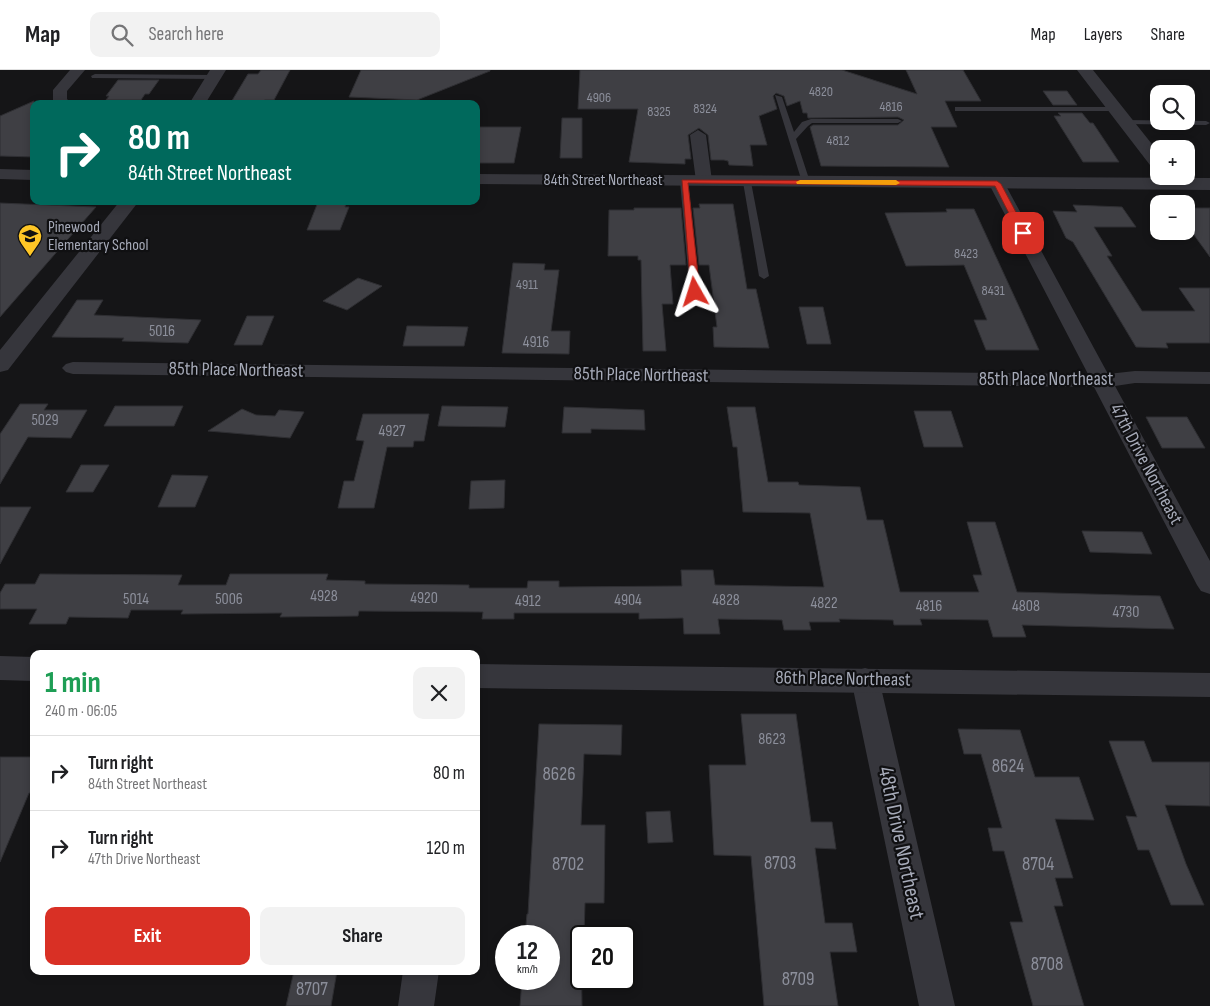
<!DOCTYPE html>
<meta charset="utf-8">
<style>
:root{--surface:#fff;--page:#f2f2f2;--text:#202124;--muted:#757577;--line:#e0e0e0;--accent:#d93025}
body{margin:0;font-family:"Sofia Sans Condensed",sans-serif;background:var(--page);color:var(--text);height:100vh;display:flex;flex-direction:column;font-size:19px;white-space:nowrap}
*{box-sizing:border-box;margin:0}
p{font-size:16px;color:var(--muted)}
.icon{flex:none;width:28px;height:28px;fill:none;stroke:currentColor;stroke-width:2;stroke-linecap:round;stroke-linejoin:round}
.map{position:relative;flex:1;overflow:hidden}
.drawer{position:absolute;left:30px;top:580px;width:450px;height:325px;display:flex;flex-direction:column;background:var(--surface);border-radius:10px;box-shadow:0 2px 8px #0003}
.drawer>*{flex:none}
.banner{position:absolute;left:30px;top:30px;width:450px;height:105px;border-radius:10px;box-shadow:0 2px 8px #0003;background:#00695c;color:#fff;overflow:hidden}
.fabs{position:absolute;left:1150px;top:15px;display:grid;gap:10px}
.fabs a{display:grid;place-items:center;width:45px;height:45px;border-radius:10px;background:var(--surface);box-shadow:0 2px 8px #0003;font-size:25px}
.speed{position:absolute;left:495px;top:855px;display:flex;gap:10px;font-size:25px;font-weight:700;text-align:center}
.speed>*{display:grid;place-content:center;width:65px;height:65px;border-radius:50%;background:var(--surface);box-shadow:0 2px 8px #0003;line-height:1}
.speed small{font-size:12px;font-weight:400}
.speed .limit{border:2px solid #111;border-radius:8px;background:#fff;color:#111}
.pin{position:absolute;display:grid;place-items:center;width:42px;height:42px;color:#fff;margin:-21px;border-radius:10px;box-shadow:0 2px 8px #0006}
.me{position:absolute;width:55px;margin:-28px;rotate:354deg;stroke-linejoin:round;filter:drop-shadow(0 0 4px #0008)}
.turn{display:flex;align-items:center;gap:18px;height:105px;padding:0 15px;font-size:22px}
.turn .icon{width:65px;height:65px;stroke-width:2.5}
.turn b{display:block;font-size:35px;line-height:42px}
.round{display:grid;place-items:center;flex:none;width:52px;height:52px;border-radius:10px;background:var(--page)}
.overview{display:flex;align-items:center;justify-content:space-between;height:85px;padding:0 15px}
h1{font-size:30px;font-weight:700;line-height:38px;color:#1e9e55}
.action{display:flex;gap:10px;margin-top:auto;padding:10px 15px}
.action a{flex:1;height:58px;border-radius:10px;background:var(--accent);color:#fff;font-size:20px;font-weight:700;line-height:58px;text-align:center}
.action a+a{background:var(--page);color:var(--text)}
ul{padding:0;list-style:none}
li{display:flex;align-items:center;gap:15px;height:75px;padding:0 15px;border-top:1px solid var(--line)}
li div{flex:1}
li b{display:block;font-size:19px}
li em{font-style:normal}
header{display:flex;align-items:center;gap:30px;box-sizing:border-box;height:70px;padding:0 25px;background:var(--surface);border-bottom:1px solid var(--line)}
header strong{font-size:24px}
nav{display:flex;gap:28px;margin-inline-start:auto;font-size:18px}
.search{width:350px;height:45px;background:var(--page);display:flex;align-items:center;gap:12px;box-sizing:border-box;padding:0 18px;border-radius:10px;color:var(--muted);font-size:19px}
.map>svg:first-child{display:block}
</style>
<header>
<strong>Map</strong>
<div class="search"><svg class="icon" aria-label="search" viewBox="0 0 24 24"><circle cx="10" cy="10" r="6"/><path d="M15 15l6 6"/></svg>Search here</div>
<nav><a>Map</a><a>Layers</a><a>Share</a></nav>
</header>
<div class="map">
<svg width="1210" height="936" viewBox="0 0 1210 936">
<rect width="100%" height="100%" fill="#151517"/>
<path fill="#3f3f44" stroke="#2f2f33" d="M 261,0 L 290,0 L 274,30 L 265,30 L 257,34 L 230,34 L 248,4 L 258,4 Z
M 361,0 L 490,0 L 490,1 L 417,30 L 349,27 Z
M 580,0 L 842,0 L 917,24 L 906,0 L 963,0 L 981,31 L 945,31 L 957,57 L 931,57 L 949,97 L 821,96 L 810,57 L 813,55 L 898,55 L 904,50 L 898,47 L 808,48 L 807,43 L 803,43 L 800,31 L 787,36 L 784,26 L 776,23 L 773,26 L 777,39 L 759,46 L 767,75 L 750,75 L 753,96 L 729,95 L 728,91 L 724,90 L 711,90 L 708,65 L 699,58 L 688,65 L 691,89 L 685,89 L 685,94 L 629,92 L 638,39 L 578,39 Z
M 118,10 L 159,10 L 149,24 L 145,24 L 141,30 L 106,30 L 109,26 L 106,26 Z
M 1043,21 L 1067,21 L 1077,35 L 1053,35 Z
M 34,31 L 34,87 L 0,86 L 0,46 Z
M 1058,43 L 1082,43 L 1090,53 L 1093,53 L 1119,92 L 1083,92 L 1054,46 L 1061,46 Z
M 562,48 L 582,48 L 582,88 L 560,88 Z
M 476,57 L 521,57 L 514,93 L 476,93 Z
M 318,132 L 346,133 L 345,137 L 349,137 L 340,160 L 307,160 Z
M 0,133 L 96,137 L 0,247 Z
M 699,134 L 733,134 L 747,219 L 756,219 L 769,278 L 714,277 L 713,257 L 717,257 L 709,195 L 699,195 L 693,138 L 700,138 Z
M 1073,135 L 1122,137 L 1136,157 L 1094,157 L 1112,186 L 1107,186 L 1142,241 L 1195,241 L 1179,218 L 1210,218 L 1210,273 L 1166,273 L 1168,278 L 1136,277 L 1073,172 L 1066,168 L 1053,141 L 1077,142 Z
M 634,138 L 681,138 L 686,195 L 670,195 L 673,234 L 662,234 L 666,281 L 643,281 L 641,190 L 638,190 L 638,186 L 608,186 L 609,140 L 634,140 Z
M 1186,138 L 1210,138 L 1210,187 L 1186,154 Z
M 946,139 L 974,139 L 1039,280 L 986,280 L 974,250 L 987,250 L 964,195 L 906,196 L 885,143 L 947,142 Z
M 513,193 L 545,194 L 544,200 L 559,200 L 551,261 L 570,261 L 569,284 L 502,283 Z
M 358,208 L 382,216 L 347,240 L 323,231 Z
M 77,230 L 103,230 L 94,245 L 201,250 L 188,273 L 122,271 L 124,268 L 52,267 Z
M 799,237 L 823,237 L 831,274 L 807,274 Z
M 247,246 L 274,246 L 262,275 L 234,275 Z
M 407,256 L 415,256 L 468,257 L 464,276 L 403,276 Z
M 20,334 L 48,334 L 44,340 L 87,340 L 71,368 L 28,367 L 0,414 L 0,364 Z
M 115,336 L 183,336 L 174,356 L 104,356 Z
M 442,336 L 508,337 L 505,357 L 438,356 Z
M 564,337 L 644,340 L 645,360 L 591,359 L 591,363 L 562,363 Z
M 727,337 L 755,337 L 768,412 L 798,412 L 799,415 L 860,417 L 867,450 L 883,450 L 900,522 L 979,522 L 973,505 L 982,505 L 967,452 L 995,452 L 1017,522 L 1160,526 L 1174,559 L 1022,555 L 1026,567 L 993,567 L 988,550 L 920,549 L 922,555 L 894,555 L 893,550 L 839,549 L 840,552 L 809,552 L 811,560 L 784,560 L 782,550 L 718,549 L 720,564 L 684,564 L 683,548 L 639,549 L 639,543 L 514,543 L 514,549 L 482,549 L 483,542 L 359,541 L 358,546 L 280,547 L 282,543 L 181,544 L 183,540 L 131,540 L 128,548 L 69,547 L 66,554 L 29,554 L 37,539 L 0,539 L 0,523 L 5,514 L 35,514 L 40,504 L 182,505 L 178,515 L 226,515 L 230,504 L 328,504 L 326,510 L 365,511 L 365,514 L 469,515 L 469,518 L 527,518 L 528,511 L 559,511 L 559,517 L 682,516 L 681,500 L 713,500 L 715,515 L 824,517 L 810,443 L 743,442 L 737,377 L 733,377 Z
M 242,339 L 256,345 L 275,346 L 279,340 L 304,342 L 290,368 L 208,361 Z
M 914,341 L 951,341 L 963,377 L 924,377 Z
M 363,344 L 429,344 L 424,371 L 414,371 L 413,377 L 387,377 L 374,438 L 338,438 L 344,411 L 354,411 L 364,371 L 356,370 Z
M 1146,347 L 1187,347 L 1205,378 L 1162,378 Z
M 81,395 L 109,395 L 93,422 L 66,422 Z
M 172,405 L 208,406 L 195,437 L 158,437 Z
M 505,410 L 504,438 L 469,439 L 471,411 Z
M 0,437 L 31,437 L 0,494 Z
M 1082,461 L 1142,462 L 1152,484 L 1090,482 Z
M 741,644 L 796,644 L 811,752 L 832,752 L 836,779 L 815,778 L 825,853 L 852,853 L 857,882 L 830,882 L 838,936 L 764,936 L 751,786 L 714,785 L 709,695 L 746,695 Z
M 539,654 L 622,655 L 621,685 L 584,684 L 581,755 L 605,755 L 604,833 L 585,833 L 584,866 L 581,866 L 582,936 L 520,936 L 522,909 L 549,909 L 549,866 L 525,866 L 527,844 L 528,844 Z
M 958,659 L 1020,660 L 1035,707 L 1079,707 L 1094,750 L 1055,749 L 1073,808 L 1055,808 L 1063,836 L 1054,836 L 1084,936 L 1033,936 L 1010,852 L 1023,852 L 1004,781 L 993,781 L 988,758 L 1002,758 L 981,684 L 964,684 Z
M 1109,671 L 1144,671 L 1152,692 L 1210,692 L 1210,736 L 1165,735 L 1186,794 L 1204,835 L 1171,835 L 1149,780 L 1138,780 L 1126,746 L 1137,747 Z
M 0,687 L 34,687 L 34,723 L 29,723 L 0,792 Z
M 670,741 L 673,772 L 648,773 L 646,742 Z
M 294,901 L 337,901 L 331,936 L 286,936 Z"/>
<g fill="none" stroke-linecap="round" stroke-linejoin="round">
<path fill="#36363c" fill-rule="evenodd" d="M 95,4 L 214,5 L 218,7 L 214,9 L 92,8 L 91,6 Z
M 775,25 L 782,27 L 794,62 L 802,52 L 811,49 L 898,49 L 902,51 L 898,53 L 812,53 L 808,56 L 796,69 L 810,112 L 806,115 L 802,112 Z
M 955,37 L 1116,37 L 1120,39 L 1116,41 L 955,41 Z
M 1123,50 L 1206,51 L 1210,53 L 1206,55 L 1126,54 L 1123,54 Z
M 684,108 L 688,111 L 700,222 L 695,225 L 690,222 L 680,111 Z
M 747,109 L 751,112 L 769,206 L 764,209 L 759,206 L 743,112 Z"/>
<path fill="#36363c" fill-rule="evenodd" d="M 70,0 L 85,0 L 67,21 L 67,29 L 72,34 L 53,34 L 53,20 Z
M 698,60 L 706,65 L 712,111 L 710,115 L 698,115 L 696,111 L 690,65 Z
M 997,109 L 1003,110 L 1005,114 L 1108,304 L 1135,301 L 1210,302 L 1210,314 L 1135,313 L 1115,316 L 1210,491 L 1210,524 L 1201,521 L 1197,515 L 1094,317 L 73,304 L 66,302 L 62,298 L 66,294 L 73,292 L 1088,304 L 989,114 L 991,110 Z
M 865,598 L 875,601 L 879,609 L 955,936 L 919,936 L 851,609 L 855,601 Z
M 403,901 L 439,901 L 434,936 L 398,936 Z"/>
<path fill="#36363c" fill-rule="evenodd" d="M 210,0 L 226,0 L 205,34 L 189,34 Z
M 1077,0 L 1093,0 L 1159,83 L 1159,100 L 1153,99 Z
M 0,99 L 34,100 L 34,110 L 0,109 Z
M 476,104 L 1210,108 L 1210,120 L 476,114 Z
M 120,131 L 139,131 L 8,300 L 0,302 L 0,280 Z
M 0,586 L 34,587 L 34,611 L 0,610 Z
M 476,594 L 1210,603 L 1210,627 L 476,618 Z"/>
</g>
<path fill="#d93025" stroke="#8d1f18" d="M 682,110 L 997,111 L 1001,114 L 1027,163 L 1020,165 L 995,116 L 688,113 L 700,222 L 695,225 L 691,222 Z"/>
<path fill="#f59e0b" d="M 800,110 L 896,110 L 900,113 L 896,115 L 797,114 L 796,112 Z"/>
<defs>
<g id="school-pin" transform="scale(1.25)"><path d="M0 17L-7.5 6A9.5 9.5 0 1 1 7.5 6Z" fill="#fec626" stroke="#101012"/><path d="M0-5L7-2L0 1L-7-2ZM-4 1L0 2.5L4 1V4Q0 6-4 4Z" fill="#111"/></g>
</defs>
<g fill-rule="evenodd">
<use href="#school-pin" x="30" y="166"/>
</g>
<g text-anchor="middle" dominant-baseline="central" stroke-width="4.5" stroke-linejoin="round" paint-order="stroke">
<g font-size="14" fill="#8c8f9b">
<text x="821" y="21">4820</text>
<text x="599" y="27">4906</text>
<text x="891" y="36">4816</text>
<text x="705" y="38">8324</text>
<text x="659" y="41">8325</text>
<text x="838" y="70">4812</text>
<text x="966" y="183">8423</text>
<text x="527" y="214">4911</text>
<text x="993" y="220">8431</text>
</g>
<g font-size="16" fill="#a6aab8" stroke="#101012">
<text x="603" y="110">84th Street Northeast</text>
</g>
<g font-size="16" fill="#a6aab8" stroke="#101012" text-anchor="start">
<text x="48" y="157">Pinewood<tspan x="48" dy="18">Elementary School</tspan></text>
</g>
<g font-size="16" fill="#8c8f9b">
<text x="162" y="261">5016</text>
<text x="536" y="272">4916</text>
<text x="45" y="350">5029</text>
<text x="392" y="361">4927</text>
<text x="324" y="526">4928</text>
<text x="424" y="528">4920</text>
<text x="136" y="529">5014</text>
<text x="229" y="529">5006</text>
<text x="628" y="530">4904</text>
<text x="726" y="530">4828</text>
<text x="528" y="531">4912</text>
<text x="824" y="533">4822</text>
<text x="929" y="536">4816</text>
<text x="1026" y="536">4808</text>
<text x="1126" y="542">4730</text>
<text x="772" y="669">8623</text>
</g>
<g font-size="19" fill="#a6aab8" stroke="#101012">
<text transform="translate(236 300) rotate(1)">85th Place Northeast</text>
<text transform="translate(641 305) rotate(1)">85th Place Northeast</text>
<text x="1046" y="309">85th Place Northeast</text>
<text transform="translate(1146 394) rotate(62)">47th Drive Northeast</text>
<text transform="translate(843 609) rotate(1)">86th Place Northeast</text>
</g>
<g font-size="19" fill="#8c8f9b">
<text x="1008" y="696">8624</text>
<text x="559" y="704">8626</text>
<text x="780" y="793">8703</text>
<text x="568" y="794">8702</text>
<text x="1038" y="794">8704</text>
<text x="1047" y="894">8708</text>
<text x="798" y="909">8709</text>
<text x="312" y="919">8707</text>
</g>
<g font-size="22" fill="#a6aab8" stroke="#101012">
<text transform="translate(901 773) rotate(78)">48th Drive Northeast</text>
</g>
</g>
</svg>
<div class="fabs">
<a><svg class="icon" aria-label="search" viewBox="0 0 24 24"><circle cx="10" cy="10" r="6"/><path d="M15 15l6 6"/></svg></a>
<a>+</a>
<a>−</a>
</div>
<div class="speed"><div>12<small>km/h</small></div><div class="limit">20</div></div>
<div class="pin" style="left:1023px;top:163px;background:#d93025"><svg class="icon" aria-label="arrive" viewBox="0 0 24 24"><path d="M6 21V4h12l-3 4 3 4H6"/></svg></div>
<svg class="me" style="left:695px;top:222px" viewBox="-20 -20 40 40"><path d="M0-17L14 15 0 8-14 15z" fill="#d93025" stroke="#fff" stroke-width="4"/></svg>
<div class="banner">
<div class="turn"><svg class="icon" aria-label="right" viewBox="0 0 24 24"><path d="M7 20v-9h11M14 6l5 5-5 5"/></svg><div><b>80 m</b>84th Street Northeast</div></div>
</div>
<section class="drawer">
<div class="overview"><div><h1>1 min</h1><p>240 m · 06:05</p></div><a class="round"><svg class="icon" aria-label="close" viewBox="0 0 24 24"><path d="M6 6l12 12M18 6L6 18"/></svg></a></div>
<ul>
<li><svg class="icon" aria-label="right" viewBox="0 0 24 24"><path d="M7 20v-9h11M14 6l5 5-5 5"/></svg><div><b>Turn right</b><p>84th Street Northeast</p></div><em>80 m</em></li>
<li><svg class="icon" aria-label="right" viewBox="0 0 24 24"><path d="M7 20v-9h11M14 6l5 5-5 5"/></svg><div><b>Turn right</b><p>47th Drive Northeast</p></div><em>120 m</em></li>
</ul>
<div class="action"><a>Exit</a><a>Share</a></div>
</section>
</div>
